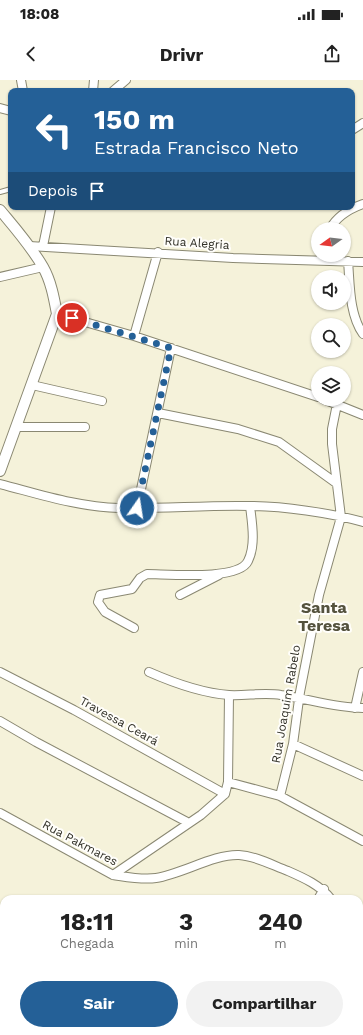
<!DOCTYPE html>
<html lang="pt">
<meta charset="utf-8">
<style>
:root{--surface:#fff;--page:#f2f2f2;--text:#222;--muted:#767676;--accent:#246097}
body{margin:0;font-family:"Work Sans",sans-serif;background:var(--page);color:var(--text);height:100vh;display:flex;flex-direction:column;font-size:15px;white-space:nowrap}
*{box-sizing:border-box;margin:0}
p{font-size:13px;color:var(--muted)}
.icon{flex:none;width:22px;height:22px;fill:none;stroke:currentColor;stroke-width:2;stroke-linecap:round;stroke-linejoin:round}
.map{position:relative;flex:1;overflow:hidden}
.side{position:absolute;left:0px;top:815px;width:363px;height:140px;display:flex;flex-direction:column;background:var(--surface);border-radius:12px 12px 0 0;box-shadow:0 1px 3px #0004}
.side>*{flex:none}
.hud{position:absolute;left:8px;top:8px;width:347px;height:122px;border-radius:8px;box-shadow:0 1px 3px #0004;background:#246097;color:#fff;overflow:hidden}
.needle{width:26px;rotate:255deg}
.tools{position:absolute;left:311px;top:142px;display:grid;gap:8px}
.tools a{display:grid;place-items:center;width:40px;height:40px;border-radius:50%;background:var(--surface);box-shadow:0 1px 3px #0004;font-size:20px}
.pin{position:absolute;display:grid;place-items:center;width:34px;height:34px;color:#fff;margin:-17px;border:2px solid #fff;border-radius:50%;box-shadow:0 1px 4px #0007}
.me{position:absolute;width:44px;margin:-22px;rotate:13deg;stroke-linejoin:round;filter:drop-shadow(0 0 3px #0008)}
.turn{display:flex;align-items:center;gap:14px;height:84px;padding:0 20px;font-size:18px}
.turn .icon{width:52px;height:52px;stroke-width:2.5}
.turn b{display:block;font-size:28px;line-height:34px}
.then{display:flex;align-items:center;height:38px;padding:0 20px;background:#0003;gap:8px;font-size:15px}
.eta{display:flex;justify-content:space-evenly;align-items:center;height:68px;text-align:center}
.eta b{font-size:24px;font-weight:700;line-height:28px}
.cta{display:flex;gap:8px;margin-top:auto;padding:8px 20px}
.cta a{flex:1;height:46px;border-radius:24px;background:var(--accent);color:#fff;font-size:16px;font-weight:700;line-height:46px;text-align:center}
.cta a+a{background:var(--page);color:var(--text)}
.status{display:flex;justify-content:space-between;align-items:center;height:28px;padding:0 20px;background:var(--surface);direction:ltr}
.status svg{height:11px;fill:currentColor}
header{display:flex;justify-content:space-between;align-items:center;height:52px;padding:0 20px;background:var(--surface);font-size:18px;font-weight:700}
.map>svg:first-child{display:block}
</style>
<div class="status"><b>18:08</b><svg viewBox="0 0 49 12"><path d="M0 12V9h3v3zM5 12V6h3v6zM10 12V3h3v9zM15 12V0h3v12zM26 1h20v11H26zM47 4h2v5h-2z"/></svg></div>
<header><svg class="icon" aria-label="back" viewBox="0 0 24 24"><path d="M15 5l-7 7 7 7"/></svg>Drivr<svg class="icon" aria-label="share" viewBox="0 0 24 24"><path d="M12 15V3M7 8l5-5 5 5M5 13v7h14v-7"/></svg></header>
<div class="map">
<svg width="363" height="955" viewBox="0 0 363 955">
<rect width="100%" height="100%" fill="#f5f2da"/>
<g fill="none" stroke-linecap="round" stroke-linejoin="round">
<g stroke="#8a8872" stroke-width="6">
<path id="service" d="M 0,112 L 11,109"/>
</g>
<g stroke="#8a8872" stroke-width="10">
<path id="minor" d="M 21,0 L 23,11
M 93,11 L 94,0
M 113,11 L 126,0
M 0,28 L 11,31
M 352,50 L 363,43
M 330,149 C 337,136 349,129 363,124
M 29,166 L 233,178 L 363,182
M 43,166 L 51,127
M 348,181 C 350,204 349,234 363,254
M 0,197 L 43,187
M 57,234 L 134,256 L 318,317
M 134,256 L 158,172
M 32,305 L 102,321
M 323,319 L 363,335
M 158,333 L 238,349 L 279,362 L 336,403
M 16,347 L 85,347
M 0,404 C 39,414 78,427 119,428 C 162,429 206,425 249,426 C 282,426 331,433 363,442
M 137,428 L 171,268
M 180,515 L 219,495
M 134,548 L 105,532 L 98,522 L 100,515 L 132,509 L 140,498 L 147,494 C 167,494 239,501 248,481 C 256,465 252,443 250,426
M 0,592 L 74,630 L 225,714
M 149,592 C 174,603 201,613 229,615 C 246,616 264,612 281,615 C 309,619 335,628 363,628
M 355,628 L 363,592
M 0,641 L 36,662 L 189,743
M 293,664 L 363,696
M 228,702 L 280,716 L 363,761
M 280,716 L 293,664 L 300,612 L 319,515 L 341,437 L 332,364 L 332,349 L 337,324
M 0,733 L 113,795 C 127,797 142,800 156,798 C 182,794 214,774 239,775 C 256,776 272,785 288,791 C 304,798 320,805 331,819
M 113,795 L 201,735 L 225,714 L 228,702 L 229,615
M 318,819 L 324,809
M 359,856 L 363,863
M 0,889 L 4,888
M 0,904 L 4,930
M 7,951 L 8,955
M 87,951 L 87,955
M 161,951 L 166,955
M 233,951 L 234,955
M 289,955 L 290,951"/>
</g>
<g stroke="#8a8872" stroke-width="12">
<path id="tertiary" d="M 0,130 C 15,148 31,166 43,187 C 51,201 54,218 57,234 L 0,391"/>
</g>
<use href="#service" stroke="#fff" stroke-width="4"/>
<use href="#minor" stroke="#fff" stroke-width="8"/>
<use href="#tertiary" stroke="#fff" stroke-width="10"/>
</g>
<g fill="none" stroke-linecap="round" stroke-linejoin="round">
<path stroke="#246097" stroke-width="7" stroke-dasharray="0 12.6" d="M 72,238 L 171,268 L 137,428"/>
</g>
<g text-anchor="middle" dominant-baseline="central" stroke-width="4" stroke-linejoin="round" paint-order="stroke">
<g font-size="12" fill="#323128" stroke="#fffefa">
<text transform="translate(197 163) rotate(4)">Rua Alegria</text>
<text transform="translate(286 624) rotate(-80)">Rua Joaquim Rabelo</text>
<text transform="translate(119 641) rotate(29)">Travessa Ceará</text>
<text transform="translate(80 763) rotate(28)">Rua Pakmares</text>
</g>
<g font-size="16" font-weight="bold" fill="#54523e" stroke="#fffefa">
<text x="324" y="527">Santa<tspan x="324" dy="18">Teresa</tspan></text>
</g>
</g>
</svg>
<div class="tools">
<a><svg class="needle" viewBox="-14 -14 28 28"><path d="M0-13l5 13h-10z" fill="#e53935"/><path d="M0 13l5-13h-10z" fill="#767676"/></svg></a>
<a><svg class="icon" aria-label="sound" viewBox="0 0 24 24"><path d="M4 9h4l5-4v14l-5-4H4zM17 9q2 3 0 6"/></svg></a>
<a><svg class="icon" aria-label="search" viewBox="0 0 24 24"><circle cx="10" cy="10" r="6"/><path d="M15 15l6 6"/></svg></a>
<a><svg class="icon" aria-label="layers" viewBox="0 0 24 24"><path d="M12 4l9 5-9 5-9-5zM3 14l9 5 9-5"/></svg></a>
</div>
<div class="pin" style="left:72px;top:238px;background:#d93025"><svg class="icon" aria-label="arrive" viewBox="0 0 24 24"><path d="M6 21V4h12l-3 4 3 4H6"/></svg></div>
<svg class="me" style="left:137px;top:428px" viewBox="-20 -20 40 40"><circle r="17" fill="#246097" stroke="#fff" stroke-width="3"/><path d="M0-11L8 9 0 5-8 9z" fill="#fff"/></svg>
<div class="hud">
<div class="turn"><svg class="icon" aria-label="left" viewBox="0 0 24 24"><path d="M17 20v-9H6M10 6l-5 5 5 5"/></svg><div><b>150 m</b>Estrada Francisco Neto</div></div>
<div class="then">Depois<svg class="icon" aria-label="arrive" viewBox="0 0 24 24"><path d="M6 21V4h12l-3 4 3 4H6"/></svg></div>
</div>
<section class="side">
<div class="eta">
<div><b>18:11</b><p>Chegada</p></div>
<div><b>3</b><p>min</p></div>
<div><b>240</b><p>m</p></div>
</div>
<div class="cta"><a>Sair</a><a>Compartilhar</a></div>
</section>
</div>
